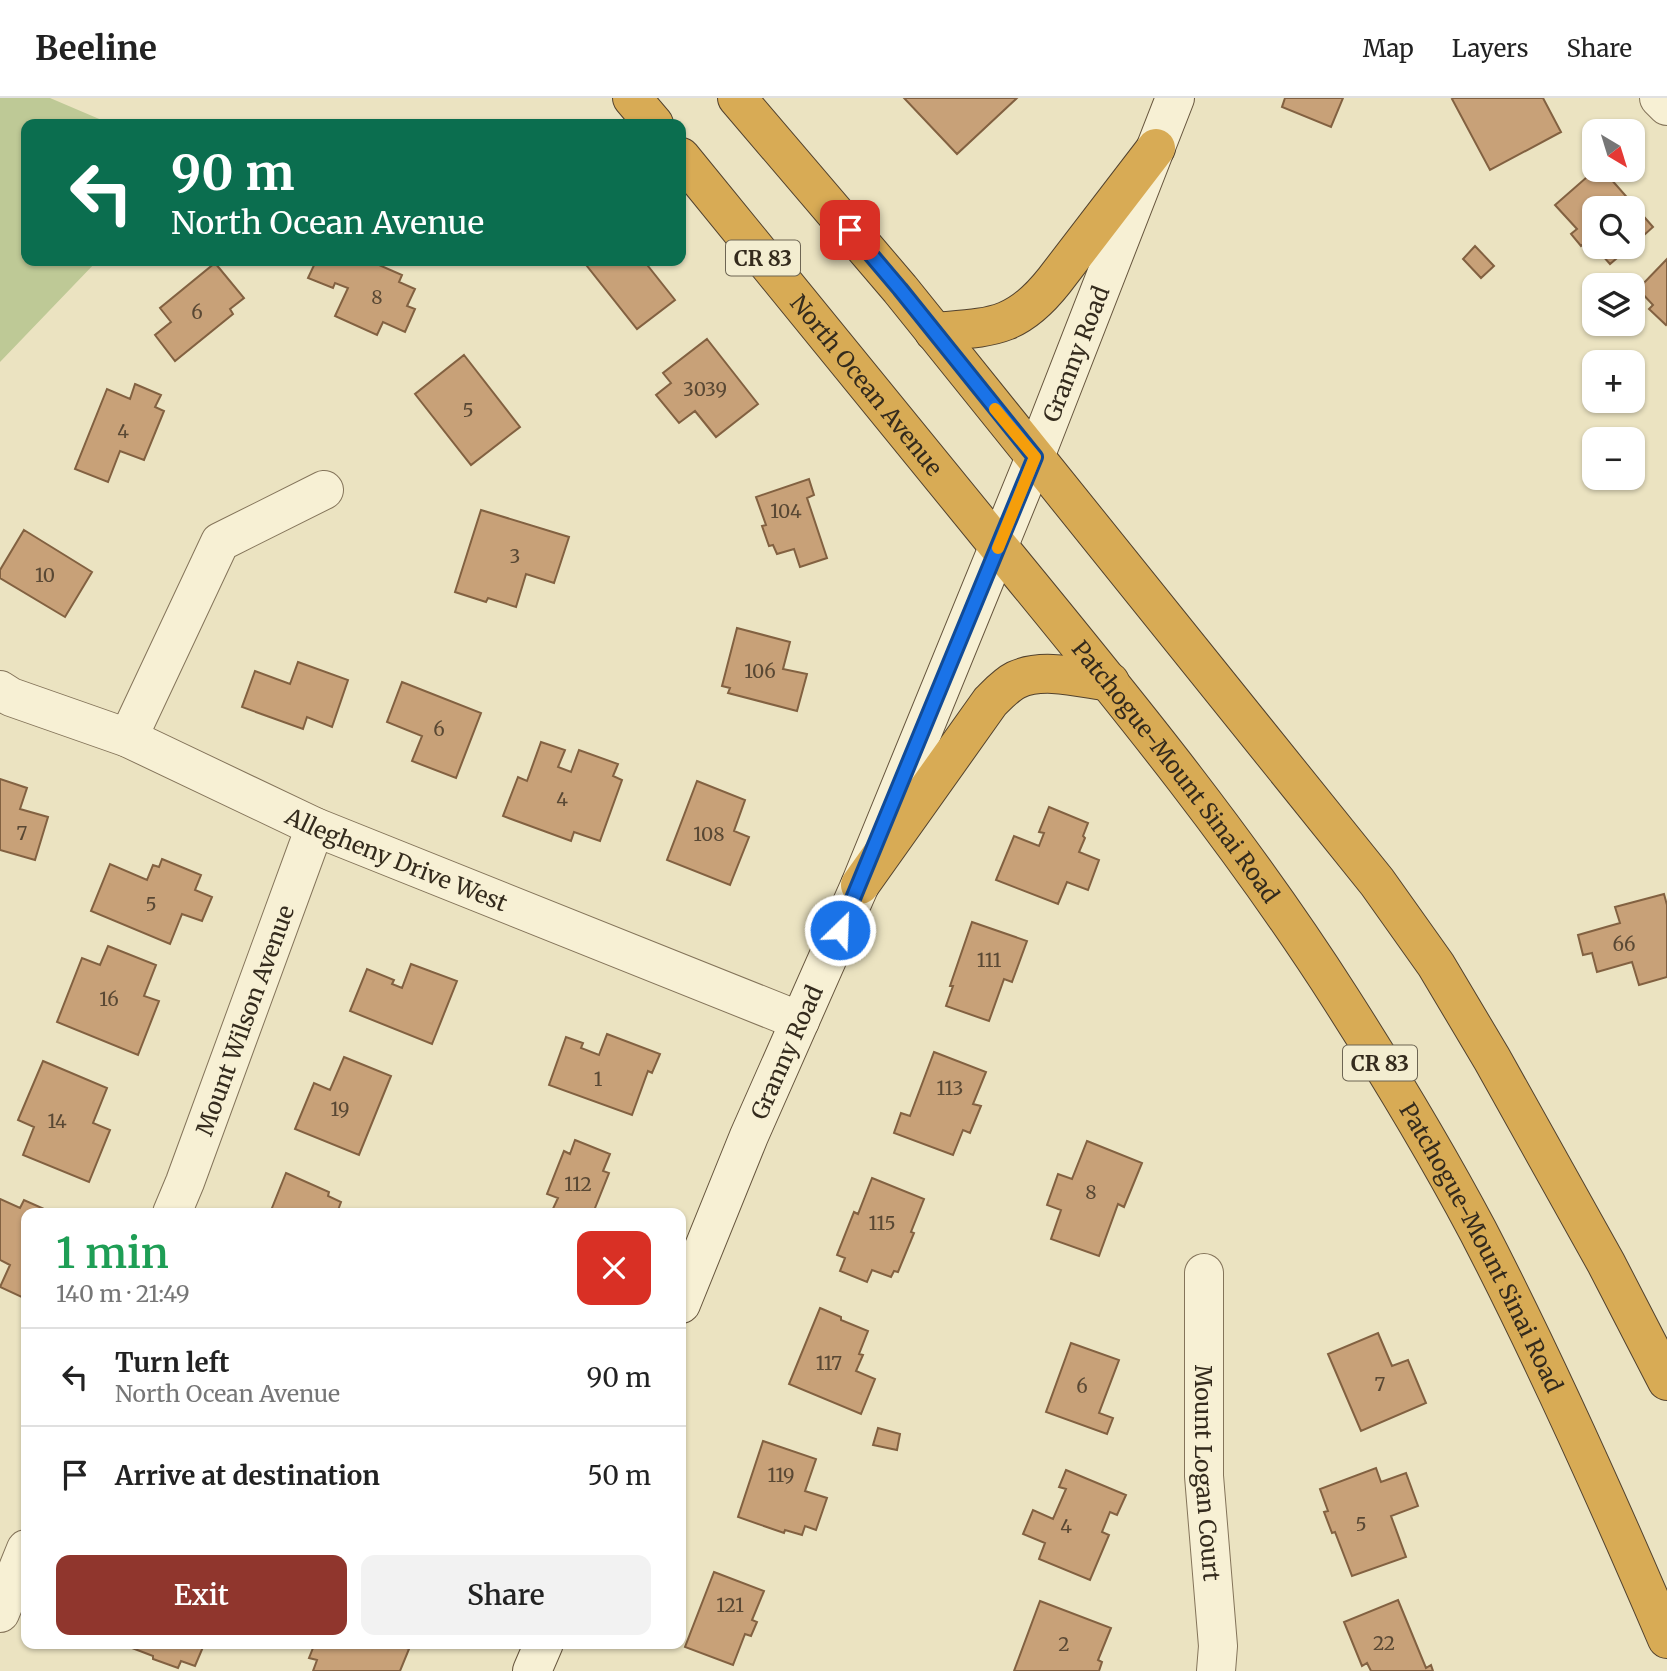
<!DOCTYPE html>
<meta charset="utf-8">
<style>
:root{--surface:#fff;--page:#f2f2f2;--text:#222;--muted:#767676;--line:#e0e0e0;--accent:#90362d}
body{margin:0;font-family:Merriweather,serif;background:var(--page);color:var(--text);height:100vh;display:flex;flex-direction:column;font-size:26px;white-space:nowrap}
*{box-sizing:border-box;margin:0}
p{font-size:23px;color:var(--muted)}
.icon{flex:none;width:38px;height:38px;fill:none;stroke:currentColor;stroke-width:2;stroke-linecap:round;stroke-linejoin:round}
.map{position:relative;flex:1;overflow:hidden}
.details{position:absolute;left:21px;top:1110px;width:665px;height:441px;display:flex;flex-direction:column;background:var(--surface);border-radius:14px;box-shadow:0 2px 5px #0004}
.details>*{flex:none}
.guide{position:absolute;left:21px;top:21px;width:665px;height:147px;border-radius:14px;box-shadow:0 2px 5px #0004;background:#0b6e4f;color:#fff;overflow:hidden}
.needle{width:46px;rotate:142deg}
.fabs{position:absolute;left:1582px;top:21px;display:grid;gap:14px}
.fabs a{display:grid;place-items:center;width:63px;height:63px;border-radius:14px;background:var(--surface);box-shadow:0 2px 5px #0004;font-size:35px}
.pin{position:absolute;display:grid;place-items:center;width:60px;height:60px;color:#fff;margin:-30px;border-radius:14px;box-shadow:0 4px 10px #0006}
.me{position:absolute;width:77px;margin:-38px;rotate:24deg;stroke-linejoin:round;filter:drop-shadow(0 0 5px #0008)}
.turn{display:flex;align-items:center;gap:24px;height:147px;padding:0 35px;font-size:32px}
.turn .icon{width:91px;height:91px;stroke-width:2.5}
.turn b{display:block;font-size:49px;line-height:60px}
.round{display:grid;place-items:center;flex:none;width:74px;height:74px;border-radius:14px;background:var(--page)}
.summary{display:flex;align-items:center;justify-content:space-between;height:119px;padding:0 35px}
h1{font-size:42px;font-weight:600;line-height:52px;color:#1e9e55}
.button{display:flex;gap:14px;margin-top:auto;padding:14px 35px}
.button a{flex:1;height:80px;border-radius:14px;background:var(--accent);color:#fff;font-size:28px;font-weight:600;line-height:80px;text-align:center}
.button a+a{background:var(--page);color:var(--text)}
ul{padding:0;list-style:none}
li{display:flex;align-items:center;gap:21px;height:98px;padding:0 35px;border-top:2px solid var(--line)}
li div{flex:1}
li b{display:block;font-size:26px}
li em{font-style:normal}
header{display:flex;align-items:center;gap:42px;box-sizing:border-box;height:98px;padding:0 35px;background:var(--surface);border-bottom:2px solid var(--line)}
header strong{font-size:33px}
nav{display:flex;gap:38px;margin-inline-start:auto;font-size:24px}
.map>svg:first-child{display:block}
</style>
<header>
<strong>Beeline</strong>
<nav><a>Map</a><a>Layers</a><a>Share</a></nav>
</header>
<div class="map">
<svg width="1667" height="1573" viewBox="0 0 1667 1573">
<rect width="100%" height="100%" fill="#ebe3c1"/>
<path fill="#bec996" d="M 0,0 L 50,0 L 111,26 L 26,26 L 26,163 L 97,163 L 0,264 Z"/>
<path fill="#c8a178" stroke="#826141" stroke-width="2" d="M 904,0 L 1017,0 L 957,56 Z
M 1285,0 L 1343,0 L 1331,29 L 1282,9 Z
M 1454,0 L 1543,0 L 1561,34 L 1490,72 L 1452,1 Z
M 1595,72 L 1603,72 L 1653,129 L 1633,147 L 1633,110 L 1594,110 L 1594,148 L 1589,141 L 1581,148 L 1571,136 L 1577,131 L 1555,107 Z
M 1475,148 L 1494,168 L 1481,180 L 1463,161 Z
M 1595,149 L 1630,149 L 1610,166 Z
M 1667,161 L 1667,226 L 1666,227 L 1649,211 L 1653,207 L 1638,191 Z
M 316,163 L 370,163 L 402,177 L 399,184 L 415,191 L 407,208 L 415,211 L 405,234 L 383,224 L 377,237 L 335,218 L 348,190 L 335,185 L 333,190 L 308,180 Z
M 583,163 L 644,163 L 675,202 L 637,231 Z
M 215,165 L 244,200 L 230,211 L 233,216 L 175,263 L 155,237 L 171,224 L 160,210 Z
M 707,241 L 758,306 L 716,339 L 695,313 L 679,325 L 656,297 L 671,285 L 663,275 Z
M 464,257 L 520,329 L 471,367 L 415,296 Z
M 135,286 L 161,297 L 155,309 L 164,313 L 144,362 L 120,353 L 108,384 L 75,371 L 107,291 L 130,301 Z
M 809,381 L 814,397 L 807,400 L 827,460 L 800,469 L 794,451 L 777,456 L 773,447 L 769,448 L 762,428 L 766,427 L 756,399 Z
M 481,412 L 569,439 L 554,485 L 526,476 L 516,509 L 488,500 L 486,504 L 455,494 Z
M 24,432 L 92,474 L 65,519 L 0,480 L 0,472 Z
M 737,530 L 790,544 L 783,571 L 807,576 L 797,613 L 728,595 L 730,590 L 722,588 Z
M 298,564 L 348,582 L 332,629 L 307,619 L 303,631 L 242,609 L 255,573 L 290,586 Z
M 402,584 L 481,615 L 456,680 L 412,663 L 422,638 L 387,624 Z
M 541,644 L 565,652 L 558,669 L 571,674 L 579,652 L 618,666 L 613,678 L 622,682 L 600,743 L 574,734 L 571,743 L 503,718 L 518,679 L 527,683 Z
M 0,681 L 27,690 L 20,711 L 48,719 L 35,762 L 0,752 Z
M 697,683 L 745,702 L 734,733 L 749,739 L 730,787 L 667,762 Z
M 1049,709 L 1088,725 L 1083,738 L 1085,740 L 1079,754 L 1099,762 L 1088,792 L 1067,784 L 1058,806 L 996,782 L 1014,738 L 1039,748 L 1044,735 L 1039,734 Z
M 162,761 L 201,777 L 195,792 L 212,799 L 202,823 L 182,816 L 170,846 L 91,813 L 110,766 L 147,782 L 153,767 L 159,769 Z
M 1664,796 L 1667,807 L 1667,879 L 1639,887 L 1632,864 L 1597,874 L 1592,855 L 1583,857 L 1578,837 L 1620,825 L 1615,809 Z
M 972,824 L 1027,843 L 1012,884 L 1004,881 L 989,923 L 946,908 L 953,888 L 950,888 Z
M 108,848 L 156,867 L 144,898 L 159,903 L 138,957 L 57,924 L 82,860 L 100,867 Z
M 411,866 L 457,883 L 432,946 L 350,913 L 367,871 L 394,882 L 392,886 L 402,890 Z
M 607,936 L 660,956 L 652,975 L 648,973 L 632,1017 L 549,987 L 566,939 L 583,945 L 581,950 L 599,957 Z
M 934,954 L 986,974 L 973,1006 L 981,1008 L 970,1035 L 963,1032 L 953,1057 L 894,1035 L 901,1015 L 910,1018 Z
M 344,959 L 391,978 L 359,1057 L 295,1031 L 314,985 L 330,992 Z
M 43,963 L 107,990 L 93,1025 L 110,1032 L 89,1084 L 23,1057 L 34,1029 L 18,1022 Z
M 575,1042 L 610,1056 L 603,1073 L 609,1075 L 593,1115 L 551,1115 L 558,1100 L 547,1096 L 564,1053 L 570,1056 Z
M 1087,1043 L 1142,1065 L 1124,1109 L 1118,1106 L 1099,1158 L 1051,1141 L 1061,1112 L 1047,1107 L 1058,1076 L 1072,1081 Z
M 286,1075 L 329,1094 L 328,1098 L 341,1104 L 337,1115 L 270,1115 Z
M 872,1080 L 924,1101 L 911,1134 L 914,1135 L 898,1174 L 894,1173 L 891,1179 L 872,1172 L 867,1184 L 840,1173 L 845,1160 L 837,1157 L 854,1114 L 858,1116 Z
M 0,1101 L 20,1110 L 24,1102 L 53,1115 L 26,1115 L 26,1201 L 0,1189 L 10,1167 L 0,1162 Z
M 820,1210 L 841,1219 L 841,1222 L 868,1233 L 859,1256 L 863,1257 L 856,1273 L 875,1281 L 861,1316 L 789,1286 Z
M 1378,1235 L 1392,1268 L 1408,1262 L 1426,1305 L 1361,1333 L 1328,1256 Z
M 1071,1245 L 1119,1262 L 1099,1315 L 1113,1320 L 1107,1336 L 1046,1314 Z
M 878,1330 L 900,1336 L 897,1352 L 873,1347 Z
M 763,1343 L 816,1361 L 805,1393 L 827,1400 L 816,1432 L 805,1428 L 802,1437 L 785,1432 L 784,1435 L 738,1419 Z
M 1376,1370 L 1381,1384 L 1406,1375 L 1418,1408 L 1391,1418 L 1406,1459 L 1352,1478 L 1335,1434 L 1332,1435 L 1324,1414 L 1328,1413 L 1320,1391 Z
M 1066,1372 L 1126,1397 L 1117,1417 L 1110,1414 L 1102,1434 L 1109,1437 L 1090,1482 L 1039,1461 L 1045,1445 L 1023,1436 L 1033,1412 L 1053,1421 L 1066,1391 L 1059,1389 Z
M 714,1474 L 764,1493 L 752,1522 L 757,1524 L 751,1538 L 745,1536 L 733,1567 L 685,1549 Z
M 1398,1502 L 1426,1570 L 1431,1567 L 1433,1573 L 1371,1573 L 1367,1565 L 1362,1568 L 1344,1524 Z
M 1040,1503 L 1111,1530 L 1098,1562 L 1102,1564 L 1099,1573 L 1014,1573 Z
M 119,1545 L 193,1545 L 203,1549 L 195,1568 L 181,1563 L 178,1570 L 153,1561 L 153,1558 Z
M 315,1545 L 395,1545 L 409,1551 L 400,1573 L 313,1573 L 317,1562 L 309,1560 Z"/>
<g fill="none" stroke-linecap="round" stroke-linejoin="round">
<g stroke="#84745a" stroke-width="40">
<g id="street">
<path d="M 1659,0 L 1667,8"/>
<path id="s1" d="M 0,592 L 11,599 L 128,640 L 315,729 L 800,923"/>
<path d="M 128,640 L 220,444 L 324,392"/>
<path id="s2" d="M 172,1115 L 185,1084 L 315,729"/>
<path id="s3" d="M 1204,1175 L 1204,1378 L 1218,1548 L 1216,1573"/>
<path d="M 0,1515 L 26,1451"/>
</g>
</g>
<g stroke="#66553d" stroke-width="40">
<g id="secondary">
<path id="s4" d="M 681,1206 L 749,1038 L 860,787 L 1035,359 L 1175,0"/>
<path d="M 532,1573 L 544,1545"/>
</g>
</g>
<g stroke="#52422e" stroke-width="40">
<g id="highway">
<path d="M 632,0 L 654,26"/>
<path d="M 737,0 L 900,191 L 1377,784 L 1436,867 L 1492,961 L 1606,1165 L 1667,1283"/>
<path id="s5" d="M 681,59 C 793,196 905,333 1016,470 C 1130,609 1244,749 1341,901 C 1389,976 1436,1054 1478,1133 C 1547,1266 1608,1403 1667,1541"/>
<path d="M 934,234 C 991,229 1016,231 1054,183 L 1156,50"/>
<path d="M 860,787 L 990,604 C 998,596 1006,587 1016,582 C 1043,569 1081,580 1110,584"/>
</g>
</g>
<use href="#street" stroke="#f7f0d4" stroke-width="38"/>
<use href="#secondary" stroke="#f7f0d4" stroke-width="38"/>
<use href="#highway" stroke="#d8ab55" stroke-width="38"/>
</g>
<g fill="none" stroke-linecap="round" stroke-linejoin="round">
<g stroke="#114b97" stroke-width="18">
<path id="route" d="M 840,832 L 1035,359 L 900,191 L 850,132"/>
</g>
<use href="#route" stroke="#1a73e8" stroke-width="12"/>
<path stroke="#f59e0b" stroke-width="12" d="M 995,311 L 1035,359 L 998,450"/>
</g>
<g text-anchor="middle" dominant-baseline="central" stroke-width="6" stroke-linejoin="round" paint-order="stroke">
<g font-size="19" fill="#594834">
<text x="377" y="199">8</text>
<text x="197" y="214">6</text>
<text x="705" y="291">3039</text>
<text x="468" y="312">5</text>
<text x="123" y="333">4</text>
<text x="786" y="413">104</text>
<text x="515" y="458">3</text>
<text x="45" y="477">10</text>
<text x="760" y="573">106</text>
<text x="439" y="631">6</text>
<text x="562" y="701">4</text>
<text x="22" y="735">7</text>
<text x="709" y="736">108</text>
<text x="151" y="806">5</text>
<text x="1624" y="846">66</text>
<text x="989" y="862">111</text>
<text x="109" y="901">16</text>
<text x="598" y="981">1</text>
<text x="950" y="990">113</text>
<text x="340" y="1011">19</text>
<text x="57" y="1023">14</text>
<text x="578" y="1086">112</text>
<text x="1091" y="1094">8</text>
<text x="882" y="1125">115</text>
<text x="829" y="1265">117</text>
<text x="1380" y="1286">7</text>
<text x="1082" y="1288">6</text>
<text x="781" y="1377">119</text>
<text x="1361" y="1426">5</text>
<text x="1066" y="1428">4</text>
<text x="730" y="1507">121</text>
<text x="1384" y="1545">22</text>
<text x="1064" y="1546">2</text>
</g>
<g fill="#f3edd0" stroke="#6d6553" stroke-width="2">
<rect x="726" y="142.5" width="74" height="35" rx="5"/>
<rect x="1343" y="947.5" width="74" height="35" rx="5"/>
</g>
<g font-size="21" font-weight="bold" fill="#342b1d">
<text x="763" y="160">CR 83</text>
<text x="1380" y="965">CR 83</text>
</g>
<g font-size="23" fill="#342b1d" stroke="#f3edd0">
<text stroke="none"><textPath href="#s4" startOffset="1029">Granny Road</textPath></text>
<text stroke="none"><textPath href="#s5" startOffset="294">North Ocean Avenue</textPath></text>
<text stroke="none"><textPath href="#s5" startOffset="789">Patchogue-Mount Sinai Road</textPath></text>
<text stroke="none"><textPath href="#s1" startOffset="432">Allegheny Drive West</textPath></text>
<text stroke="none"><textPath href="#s2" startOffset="206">Mount Wilson Avenue</textPath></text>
<text stroke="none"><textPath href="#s4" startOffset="273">Granny Road</textPath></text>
<text stroke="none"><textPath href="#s5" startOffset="1356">Patchogue-Mount Sinai Road</textPath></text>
<text stroke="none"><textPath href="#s3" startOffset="200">Mount Logan Court</textPath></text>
</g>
</g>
</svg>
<div class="fabs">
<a><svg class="needle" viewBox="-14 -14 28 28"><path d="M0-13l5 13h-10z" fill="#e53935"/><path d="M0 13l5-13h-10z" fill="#767676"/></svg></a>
<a><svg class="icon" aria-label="search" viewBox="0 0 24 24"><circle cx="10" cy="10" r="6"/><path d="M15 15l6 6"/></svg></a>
<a><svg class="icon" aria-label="layers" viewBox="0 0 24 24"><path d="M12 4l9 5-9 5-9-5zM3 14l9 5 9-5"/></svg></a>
<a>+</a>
<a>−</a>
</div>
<div class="pin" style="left:850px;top:132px;background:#d93025"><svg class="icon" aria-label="arrive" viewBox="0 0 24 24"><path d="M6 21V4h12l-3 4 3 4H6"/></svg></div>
<svg class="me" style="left:840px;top:832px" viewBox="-20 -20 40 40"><circle r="17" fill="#1a73e8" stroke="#fff" stroke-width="3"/><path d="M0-11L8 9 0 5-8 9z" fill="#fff"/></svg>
<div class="guide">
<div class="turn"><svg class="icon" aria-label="left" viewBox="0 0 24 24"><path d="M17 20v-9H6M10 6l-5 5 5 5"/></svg><div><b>90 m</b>North Ocean Avenue</div></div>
</div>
<section class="details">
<div class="summary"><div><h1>1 min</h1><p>140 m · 21:49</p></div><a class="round" style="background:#d93025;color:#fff"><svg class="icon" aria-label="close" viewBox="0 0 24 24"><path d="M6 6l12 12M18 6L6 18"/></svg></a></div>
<ul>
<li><svg class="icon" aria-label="left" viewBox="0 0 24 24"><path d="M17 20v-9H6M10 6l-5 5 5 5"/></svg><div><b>Turn left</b><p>North Ocean Avenue</p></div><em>90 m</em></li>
<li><svg class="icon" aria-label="arrive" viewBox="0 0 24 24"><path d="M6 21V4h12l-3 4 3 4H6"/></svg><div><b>Arrive at destination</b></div><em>50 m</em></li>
</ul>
<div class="button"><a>Exit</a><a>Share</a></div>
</section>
</div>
